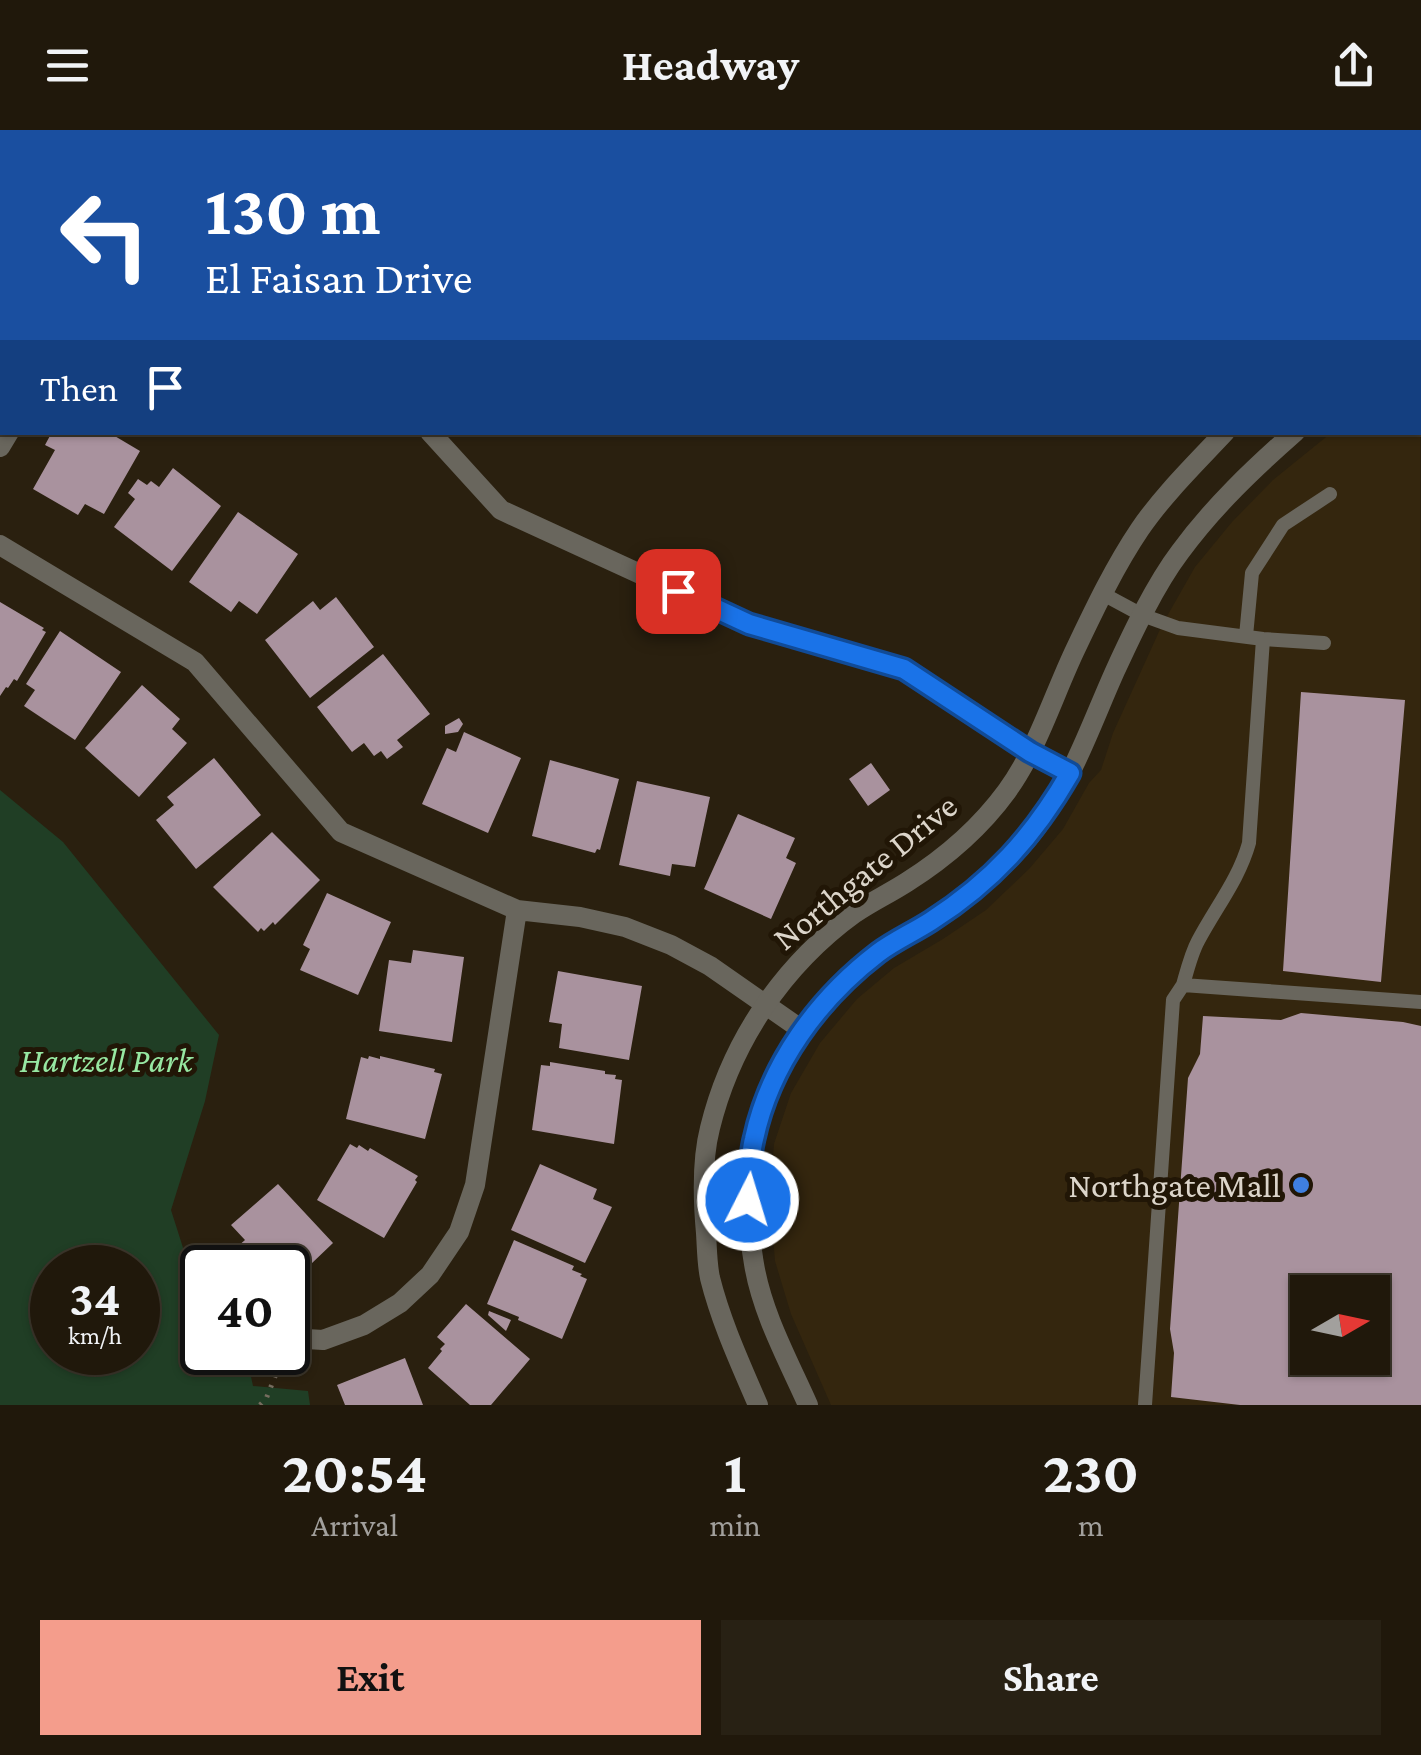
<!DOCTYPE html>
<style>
:root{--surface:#20180b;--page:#282114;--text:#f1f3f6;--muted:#a2a09d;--line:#3d372c;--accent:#f49d8c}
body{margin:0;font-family:"Crimson Pro",serif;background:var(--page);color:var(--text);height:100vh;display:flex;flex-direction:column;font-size:38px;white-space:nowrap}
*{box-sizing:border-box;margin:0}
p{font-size:32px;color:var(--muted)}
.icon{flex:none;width:55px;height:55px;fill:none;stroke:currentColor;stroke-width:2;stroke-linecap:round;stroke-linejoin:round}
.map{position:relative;height:1275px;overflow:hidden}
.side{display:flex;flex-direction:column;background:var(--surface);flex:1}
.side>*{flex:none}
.banner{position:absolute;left:0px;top:0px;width:1422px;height:305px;box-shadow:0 2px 8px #0004,0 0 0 2px var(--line);background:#1a4fa0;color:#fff;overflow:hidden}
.needle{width:65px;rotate:81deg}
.fabs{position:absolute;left:1290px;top:1145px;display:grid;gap:20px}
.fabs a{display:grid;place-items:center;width:100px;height:100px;border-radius:0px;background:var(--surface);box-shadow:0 2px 8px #0004,0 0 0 2px var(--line);font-size:50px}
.speed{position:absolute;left:30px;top:1115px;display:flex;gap:20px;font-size:50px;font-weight:700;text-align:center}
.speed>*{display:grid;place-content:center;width:130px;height:130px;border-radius:50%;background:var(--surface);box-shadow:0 2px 8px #0004,0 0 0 2px var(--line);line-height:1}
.speed small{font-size:25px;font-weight:400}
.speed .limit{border:5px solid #111;border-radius:15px;background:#fff;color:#111}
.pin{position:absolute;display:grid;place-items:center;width:85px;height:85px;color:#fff;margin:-42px;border-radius:20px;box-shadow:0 5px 15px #0006}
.me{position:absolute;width:110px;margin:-55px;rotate:5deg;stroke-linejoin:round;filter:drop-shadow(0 0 8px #0008)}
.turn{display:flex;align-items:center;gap:35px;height:210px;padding:0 40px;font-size:45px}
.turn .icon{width:130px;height:130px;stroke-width:2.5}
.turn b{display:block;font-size:70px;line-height:85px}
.then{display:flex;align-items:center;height:95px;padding:0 40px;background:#0003;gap:20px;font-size:38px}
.eta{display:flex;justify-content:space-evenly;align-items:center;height:170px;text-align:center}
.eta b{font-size:60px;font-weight:700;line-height:70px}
.primary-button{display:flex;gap:20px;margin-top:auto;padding:20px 40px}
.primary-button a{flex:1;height:115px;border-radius:0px;background:var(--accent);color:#111;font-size:40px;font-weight:700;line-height:115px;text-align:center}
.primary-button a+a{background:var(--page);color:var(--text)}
header{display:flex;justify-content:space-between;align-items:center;height:130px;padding:0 40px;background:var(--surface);font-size:45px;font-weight:700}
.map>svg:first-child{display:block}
</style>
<header><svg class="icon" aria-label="menu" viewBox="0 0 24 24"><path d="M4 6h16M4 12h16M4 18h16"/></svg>Headway<svg class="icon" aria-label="share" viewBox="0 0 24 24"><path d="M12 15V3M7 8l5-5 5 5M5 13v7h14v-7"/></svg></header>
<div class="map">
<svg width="1421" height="1275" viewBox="0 0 1421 1275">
<rect width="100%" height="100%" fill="#2a200f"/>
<path fill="#34260e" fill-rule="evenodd" d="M 1420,249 L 1421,1275 L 831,1275 L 791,1184 L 775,1131 L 770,1069 L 774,1014 L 791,963 L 820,913 L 857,869 L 894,838 L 943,809 L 986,780 L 1029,739 L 1063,699 L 1089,653 L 1101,640 L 1113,603 L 1162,495 L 1195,437 L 1232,392 L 1273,350 L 1331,303 L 1420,302 ZM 1308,1162 L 1372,1162 L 1372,1228 L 1308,1228 Z"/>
<path fill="#203e25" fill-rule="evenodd" d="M 0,660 L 63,712 L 219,905 L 205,971 L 171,1080 L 185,1124 L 202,1141 L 202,1222 L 246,1223 L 253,1256 L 308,1261 L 310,1275 L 0,1275 ZM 52,1138 L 138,1138 L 138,1222 L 52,1222 Z"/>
<path fill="#a9929e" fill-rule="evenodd" d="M 52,302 L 108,302 L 140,321 L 104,384 L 85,374 L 78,385 L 33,359 L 55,320 L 45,315 Z
M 173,338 L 221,376 L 172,441 L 114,397 L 135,369 L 128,363 L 138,349 L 147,355 L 151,351 L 159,357 Z
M 238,382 L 298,424 L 257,484 L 239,471 L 231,482 L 189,452 Z
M 336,467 L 374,517 L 310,568 L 265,510 L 313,471 L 320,480 Z
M 0,472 L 44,498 L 42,500 L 46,502 L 17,551 L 14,549 L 8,558 L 6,557 L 0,566 Z
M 60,501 L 121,542 L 75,610 L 24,576 L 35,560 L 26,554 Z
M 383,524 L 430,584 L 397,610 L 403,617 L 387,629 L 381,621 L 374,626 L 364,613 L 352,622 L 317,577 Z
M 142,555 L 180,589 L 172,599 L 187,613 L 139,667 L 85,618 Z
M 1301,562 L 1405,570 L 1381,852 L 1283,841 Z
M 459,588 L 463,594 L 458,602 L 445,604 L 445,596 Z
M 464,602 L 521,628 L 488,703 L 422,674 L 447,618 L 456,622 Z
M 214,628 L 261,685 L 196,739 L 156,690 L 174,675 L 167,667 Z
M 550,630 L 619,649 L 600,720 L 597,719 L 595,723 L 532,706 Z
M 871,633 L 890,660 L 868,676 L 849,649 Z
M 637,651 L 710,667 L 695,737 L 672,734 L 670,746 L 619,735 Z
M 738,684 L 795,708 L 786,728 L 796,733 L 771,789 L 704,759 Z
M 272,702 L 320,750 L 275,795 L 273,792 L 264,801 L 261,798 L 258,802 L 213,757 Z
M 327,763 L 391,792 L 358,865 L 300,840 L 310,819 L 303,815 Z
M 413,820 L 464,827 L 452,912 L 379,901 L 389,830 L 411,833 Z
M 558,841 L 642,856 L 629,930 L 559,918 L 562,894 L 549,892 Z
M 1301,883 L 1403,892 L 1421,896 L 1421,1275 L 1240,1275 L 1171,1267 L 1174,1223 L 1170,1199 L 1188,948 L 1200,924 L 1203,886 L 1281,890 ZM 1308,1162 L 1372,1162 L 1372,1228 L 1308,1228 Z
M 369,926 L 380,929 L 380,926 L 435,939 L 434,942 L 442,944 L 425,1009 L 346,989 L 361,927 L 368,929 Z
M 550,932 L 605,941 L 605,944 L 616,945 L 615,949 L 622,950 L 614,1014 L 532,1000 L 541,935 L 550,936 Z
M 350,1014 L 357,1018 L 359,1015 L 368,1021 L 370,1018 L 418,1046 L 415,1050 L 417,1052 L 384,1108 L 317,1070 Z
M 540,1034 L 597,1059 L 593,1069 L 612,1077 L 585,1133 L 511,1100 Z
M 278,1054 L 333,1113 L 288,1156 L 288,1138 L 256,1138 L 237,1117 L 245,1110 L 231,1095 Z
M 514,1110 L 574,1136 L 572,1140 L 582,1144 L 580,1146 L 587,1149 L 562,1209 L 518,1190 L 519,1187 L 487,1174 Z
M 466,1174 L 530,1229 L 491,1275 L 470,1275 L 428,1238 L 442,1221 L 440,1219 L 445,1214 L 437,1207 Z
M 489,1181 L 511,1190 L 506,1201 L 488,1185 Z
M 405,1228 L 423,1275 L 345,1275 L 337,1255 Z"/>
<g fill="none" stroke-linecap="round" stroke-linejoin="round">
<path stroke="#766d5f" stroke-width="5" stroke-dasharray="2.5 8" stroke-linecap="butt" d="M 260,1275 L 266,1269 L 282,1229"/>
<path stroke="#69665d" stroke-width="14" d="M 1103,464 L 1142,485 L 1178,498 L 1263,509 L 1324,513
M 1246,506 L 1252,443 L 1283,395 L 1330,364
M 1183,855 C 1187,841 1191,824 1198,811 C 1216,777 1239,749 1249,713 L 1263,509
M 1145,1275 L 1173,870 L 1183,855 L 1421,872"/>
<path stroke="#69665d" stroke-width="20" d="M 320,0 L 320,2
M 474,0 L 475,2
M 1174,2 L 1177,0
M 0,40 L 2,41
M 430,302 L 501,380 L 749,494 L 904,539 L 1030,622 L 1070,643
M 0,317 L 9,302
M 0,415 L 195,532 L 341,702 L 517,780 L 580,787 L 625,797 L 671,815 L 710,836 L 802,900
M 290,1208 L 323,1210 L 364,1195 L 400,1173 L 430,1145 L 459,1102 L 475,1055 L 517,780"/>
<path stroke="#69665d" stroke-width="20" d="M 1420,175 L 1421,175
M 1420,225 L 1421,225
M 758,1275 C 740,1233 721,1192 710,1148 C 707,1134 707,1118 706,1103 C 703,1070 702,1029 710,998 C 731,912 783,835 855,783 C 871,772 890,763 907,752 C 945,728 980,698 1007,661 C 1038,618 1053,566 1076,518 C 1095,478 1115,436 1140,399 C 1164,364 1196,333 1225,302
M 808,1275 C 788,1230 762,1183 754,1134 C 732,1010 779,898 879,822 C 895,810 914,802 931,791 C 974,764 1018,727 1046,684 C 1076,640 1093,590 1115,541 C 1132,504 1155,455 1180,422 C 1213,377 1253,339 1295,302"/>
</g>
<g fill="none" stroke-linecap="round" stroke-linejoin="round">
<g stroke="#114b97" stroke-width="25">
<path id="route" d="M 678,461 L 749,494 L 904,539 L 1030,622 L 1070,643 C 1034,706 992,752 931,791 C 914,802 894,811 878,823 C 818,869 770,934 754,1009 C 749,1028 750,1050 748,1070"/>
</g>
<use href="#route" stroke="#1a73e8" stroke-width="18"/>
</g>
<circle fill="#3f7fe0" stroke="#211606" stroke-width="4" cx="1301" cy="1055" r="10"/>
<g text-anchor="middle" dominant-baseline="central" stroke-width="10" stroke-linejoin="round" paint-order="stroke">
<g font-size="35" fill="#dcd5ca" stroke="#211606">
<text transform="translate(865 742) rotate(-39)">Northgate Drive</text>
</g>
<g font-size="35" font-style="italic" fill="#97e8a2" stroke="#211606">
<text x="106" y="930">Hartzell Park</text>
</g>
<g font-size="35" fill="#dcd5ca" stroke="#211606" text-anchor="end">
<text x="1281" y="1055">Northgate Mall</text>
</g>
</g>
</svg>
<div class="fabs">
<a><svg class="needle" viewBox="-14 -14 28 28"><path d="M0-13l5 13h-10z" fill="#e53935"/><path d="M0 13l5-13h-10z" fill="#a2a09d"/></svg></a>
</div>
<div class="speed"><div>34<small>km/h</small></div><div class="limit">40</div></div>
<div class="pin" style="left:678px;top:461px;background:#d93025"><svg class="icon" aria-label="arrive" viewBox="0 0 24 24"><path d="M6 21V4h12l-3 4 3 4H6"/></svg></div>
<svg class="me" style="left:748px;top:1070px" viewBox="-20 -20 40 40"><circle r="17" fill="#1a73e8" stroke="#fff" stroke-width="3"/><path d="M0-11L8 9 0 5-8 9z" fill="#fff"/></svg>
<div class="banner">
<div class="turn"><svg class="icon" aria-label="left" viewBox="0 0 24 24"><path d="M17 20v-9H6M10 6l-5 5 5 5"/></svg><div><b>130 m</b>El Faisan Drive</div></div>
<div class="then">Then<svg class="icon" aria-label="arrive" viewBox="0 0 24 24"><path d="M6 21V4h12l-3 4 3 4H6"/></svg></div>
</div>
</div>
<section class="side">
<div class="eta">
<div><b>20:54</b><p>Arrival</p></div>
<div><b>1</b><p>min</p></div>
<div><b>230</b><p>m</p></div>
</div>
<div class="primary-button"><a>Exit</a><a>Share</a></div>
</section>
